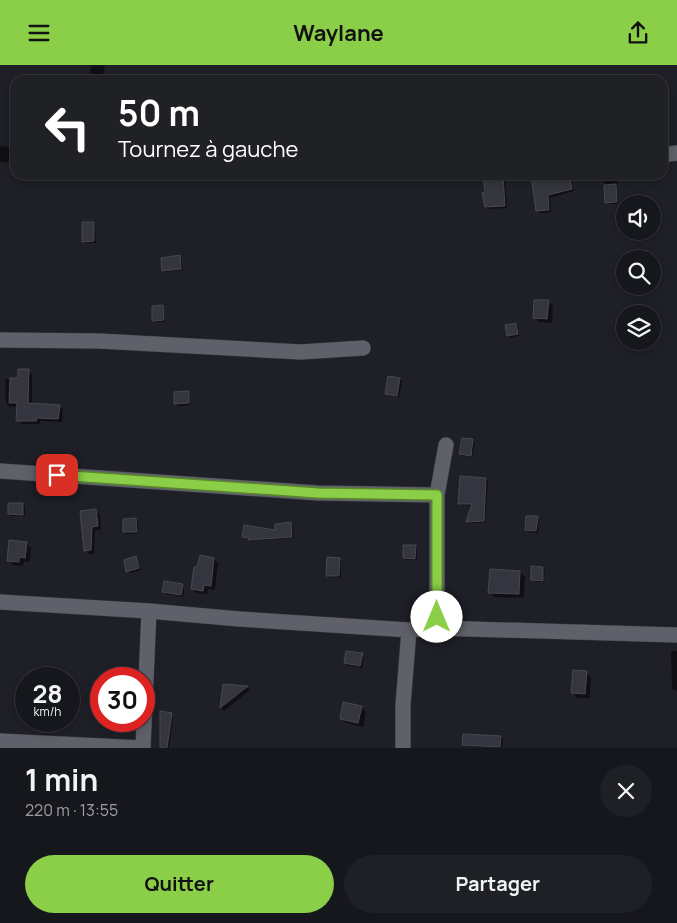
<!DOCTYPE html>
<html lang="fr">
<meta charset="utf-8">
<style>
:root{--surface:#16171d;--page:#1f2026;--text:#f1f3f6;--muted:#9e9fa4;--line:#35363b;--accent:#8bce47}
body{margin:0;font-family:Manrope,sans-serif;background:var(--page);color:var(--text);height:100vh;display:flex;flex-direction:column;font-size:19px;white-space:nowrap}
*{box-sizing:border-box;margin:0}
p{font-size:16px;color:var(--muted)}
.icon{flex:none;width:28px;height:28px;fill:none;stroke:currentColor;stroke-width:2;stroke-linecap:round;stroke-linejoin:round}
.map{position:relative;height:683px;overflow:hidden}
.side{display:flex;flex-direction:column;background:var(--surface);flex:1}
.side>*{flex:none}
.top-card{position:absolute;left:10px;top:10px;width:658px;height:105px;border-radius:15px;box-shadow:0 2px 8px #0003,0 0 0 1px var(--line);background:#202124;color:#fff;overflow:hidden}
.tools{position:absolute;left:616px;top:130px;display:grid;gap:10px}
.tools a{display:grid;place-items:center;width:45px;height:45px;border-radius:50%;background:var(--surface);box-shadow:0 2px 8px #0003,0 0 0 1px var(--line);font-size:25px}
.speed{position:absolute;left:15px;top:602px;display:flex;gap:10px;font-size:25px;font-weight:700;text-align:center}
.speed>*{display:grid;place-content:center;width:65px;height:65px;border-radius:50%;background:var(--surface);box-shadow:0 2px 8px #0003,0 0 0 1px var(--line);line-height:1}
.speed small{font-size:12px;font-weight:400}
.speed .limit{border:8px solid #d22;background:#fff;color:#111}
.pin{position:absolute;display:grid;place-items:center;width:42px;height:42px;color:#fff;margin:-21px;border-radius:10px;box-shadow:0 2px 8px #0006}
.me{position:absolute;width:55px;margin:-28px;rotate:0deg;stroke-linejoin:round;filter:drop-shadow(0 0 4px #0008)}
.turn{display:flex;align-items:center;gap:18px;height:105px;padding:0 25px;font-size:22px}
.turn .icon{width:65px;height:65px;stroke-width:2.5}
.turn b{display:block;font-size:35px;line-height:42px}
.round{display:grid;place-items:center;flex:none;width:52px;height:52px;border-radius:26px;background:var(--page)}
.overview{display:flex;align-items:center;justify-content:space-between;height:85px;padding:0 25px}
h1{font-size:30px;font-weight:700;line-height:38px}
.action{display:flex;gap:10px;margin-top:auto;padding:10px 25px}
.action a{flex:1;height:58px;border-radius:30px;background:var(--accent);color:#111;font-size:20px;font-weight:700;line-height:58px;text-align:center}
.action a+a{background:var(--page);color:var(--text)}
header{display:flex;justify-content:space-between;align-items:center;height:65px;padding:0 25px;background:var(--accent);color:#111;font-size:22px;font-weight:700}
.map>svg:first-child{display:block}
</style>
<header><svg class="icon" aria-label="menu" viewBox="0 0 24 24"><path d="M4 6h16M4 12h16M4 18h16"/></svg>Waylane<svg class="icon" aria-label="share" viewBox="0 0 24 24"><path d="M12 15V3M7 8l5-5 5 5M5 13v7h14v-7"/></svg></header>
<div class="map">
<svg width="677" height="683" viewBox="0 0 677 683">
<rect width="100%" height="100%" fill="#1e1f27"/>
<path fill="#0007" d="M 92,0 L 105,1 L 102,12 L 90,8 Z
M 0,81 L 10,82 L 15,87 L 14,98 L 0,97 Z
M 484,110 L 526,110 L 505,113 L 507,143 L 488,144 L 486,142 Z
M 532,110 L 568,110 L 570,112 L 574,126 L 550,133 L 551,147 L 540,148 L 538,145 Z
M 604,110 L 615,110 L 617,116 L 618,139 L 608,139 L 606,137 Z
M 93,158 L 95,160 L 96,178 L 85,178 L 83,176 Z
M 179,192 L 181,194 L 183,205 L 166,207 L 164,205 Z
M 548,237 L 553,241 L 552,258 L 539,257 L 534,252 Z
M 162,242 L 164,244 L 165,257 L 155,257 L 153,255 Z
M 516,259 L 518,261 L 519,271 L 510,273 L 508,271 Z
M 28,305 L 32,309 L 32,339 L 59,341 L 63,345 L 62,357 L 40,356 L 40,359 L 22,359 L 18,355 L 18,341 L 10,342 L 6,338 L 5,314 L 19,314 Z
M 399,314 L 402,316 L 399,332 L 389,331 L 386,329 Z
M 188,328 L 190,330 L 190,340 L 178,341 L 176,338 Z
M 473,376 L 475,378 L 472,392 L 463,391 L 460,389 Z
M 486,414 L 488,416 L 485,458 L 470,458 L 468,457 L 472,441 L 461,440 L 459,438 Z
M 23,439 L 25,441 L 25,451 L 11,451 L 9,449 Z
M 96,446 L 100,450 L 101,465 L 95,465 L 94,489 L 89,489 L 85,485 Z
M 537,453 L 539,455 L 538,468 L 528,467 L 526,465 Z
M 135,454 L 138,457 L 138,468 L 127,469 L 125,467 Z
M 291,459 L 293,461 L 294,473 L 252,476 L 244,472 L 276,466 Z
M 26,478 L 31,483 L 30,497 L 24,496 L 23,501 L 13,500 L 8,495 Z
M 415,481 L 417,483 L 417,495 L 406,495 L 404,493 Z
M 136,493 L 141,505 L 130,508 L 128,506 Z
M 213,494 L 218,498 L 215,525 L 208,524 L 207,529 L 196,528 L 192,524 Z
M 339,494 L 341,496 L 341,513 L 329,512 L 327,510 Z
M 543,503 L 545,505 L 544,517 L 535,517 L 533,515 Z
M 520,507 L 525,512 L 524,533 L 494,532 L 490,527 Z
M 182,520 L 184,522 L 183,532 L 165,529 L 163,527 Z
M 671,586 L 677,586 L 677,626 L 672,624 Z
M 362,590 L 364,592 L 362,603 L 347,600 L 345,598 Z
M 586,607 L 591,612 L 590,633 L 577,633 L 573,628 Z
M 224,620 L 247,622 L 250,625 L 224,646 L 221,643 Z
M 361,642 L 366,647 L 363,662 L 346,658 L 341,654 Z
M 161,648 L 171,649 L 173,651 L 169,683 L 161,683 Z
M 29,656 L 48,656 L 47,665 L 31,664 L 29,662 Z
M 501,672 L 503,674 L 502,683 L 466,681 L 464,679 Z"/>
<path fill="#34353e" stroke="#474851" d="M 483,110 L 503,110 L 505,141 L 485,142 L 482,128 L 485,127 Z
M 531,110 L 569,110 L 572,124 L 548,130 L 549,145 L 536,146 Z
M 616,119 L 617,137 L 605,138 L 604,120 Z
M 82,157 L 94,157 L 94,176 L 82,177 Z
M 180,190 L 181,204 L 162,206 L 161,193 Z
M 534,235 L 549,235 L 547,254 L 533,253 Z
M 163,240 L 164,255 L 152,256 L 152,241 Z
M 516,258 L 518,269 L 507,271 L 505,260 Z
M 18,304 L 29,304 L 28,338 L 60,340 L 58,354 L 37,353 L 36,356 L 16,356 L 17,338 L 9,338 L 10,313 L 18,313 Z
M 388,311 L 400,313 L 397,331 L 385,329 Z
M 189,326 L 189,338 L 174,339 L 174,327 Z
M 462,373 L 473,374 L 471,391 L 459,389 Z
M 460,411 L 486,413 L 484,456 L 466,457 L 472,439 L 458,439 Z
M 8,438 L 23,438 L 23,450 L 8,449 Z
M 96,444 L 98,461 L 92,462 L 91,485 L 84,486 L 80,446 Z
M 526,451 L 538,451 L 536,466 L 525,465 Z
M 136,453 L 137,467 L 123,467 L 123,454 Z
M 291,457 L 292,472 L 248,475 L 249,473 L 242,472 L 244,460 L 275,465 L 275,459 Z
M 9,475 L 27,477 L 25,493 L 19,492 L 19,497 L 7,496 Z
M 403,480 L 416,480 L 415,494 L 403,493 Z
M 200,490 L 214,493 L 211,521 L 204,520 L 203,526 L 191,524 L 194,502 L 197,502 Z
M 136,491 L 139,503 L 126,507 L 124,495 Z
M 327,492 L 340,493 L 339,511 L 326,511 Z
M 531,501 L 543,502 L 543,516 L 531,515 Z
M 490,504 L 520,506 L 519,529 L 488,528 Z
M 164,516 L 183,519 L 181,530 L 162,527 Z
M 346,586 L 363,588 L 360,601 L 344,598 Z
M 573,605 L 587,606 L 585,629 L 571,628 Z
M 223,619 L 248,621 L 220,643 Z
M 343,637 L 362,641 L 358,658 L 340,654 Z
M 160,646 L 172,648 L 167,683 L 160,683 Z
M 463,669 L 501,671 L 500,682 L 462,680 Z"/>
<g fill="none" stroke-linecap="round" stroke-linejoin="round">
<g stroke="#3b3b42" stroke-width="16">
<path id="minor" d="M 662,90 L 677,88
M 0,275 L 99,276 L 301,287 L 363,283
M 0,406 L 318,428 L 437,430
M 0,537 L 149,546 L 239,554 L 409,565 L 437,563 L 677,570
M 437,563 L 437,430 L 446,380
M 0,676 L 143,683
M 143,683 L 149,546
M 403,683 L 403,640 L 409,565"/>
</g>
<use href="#minor" stroke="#5f6069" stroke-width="15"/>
</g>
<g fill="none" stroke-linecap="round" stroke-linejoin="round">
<g stroke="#5a862e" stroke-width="12">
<path id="route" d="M 57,410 L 318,428 L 437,430 L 437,552"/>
</g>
<use href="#route" stroke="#8bce47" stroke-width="9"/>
</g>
</svg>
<div class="tools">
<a><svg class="icon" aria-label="sound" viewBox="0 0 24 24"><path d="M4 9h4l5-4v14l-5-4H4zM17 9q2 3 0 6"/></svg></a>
<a><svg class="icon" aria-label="search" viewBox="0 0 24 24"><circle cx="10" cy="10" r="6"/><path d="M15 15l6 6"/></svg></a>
<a><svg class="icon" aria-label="layers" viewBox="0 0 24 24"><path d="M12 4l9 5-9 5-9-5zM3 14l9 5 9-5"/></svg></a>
</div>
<div class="speed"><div>28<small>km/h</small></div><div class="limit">30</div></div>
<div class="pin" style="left:57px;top:410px;background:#d93025"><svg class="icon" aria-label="arrive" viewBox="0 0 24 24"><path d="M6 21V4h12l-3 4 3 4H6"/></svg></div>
<svg class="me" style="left:437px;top:552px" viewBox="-20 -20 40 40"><circle r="19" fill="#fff"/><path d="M0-13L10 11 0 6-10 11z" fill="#8bce47"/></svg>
<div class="top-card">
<div class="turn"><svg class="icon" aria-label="left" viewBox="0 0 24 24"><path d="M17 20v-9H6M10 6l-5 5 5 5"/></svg><div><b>50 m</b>Tournez à gauche</div></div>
</div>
</div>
<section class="side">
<div class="overview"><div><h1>1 min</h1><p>220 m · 13:55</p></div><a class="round"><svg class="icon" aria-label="close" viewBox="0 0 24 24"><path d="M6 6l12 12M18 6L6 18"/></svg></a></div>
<div class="action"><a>Quitter</a><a>Partager</a></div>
</section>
